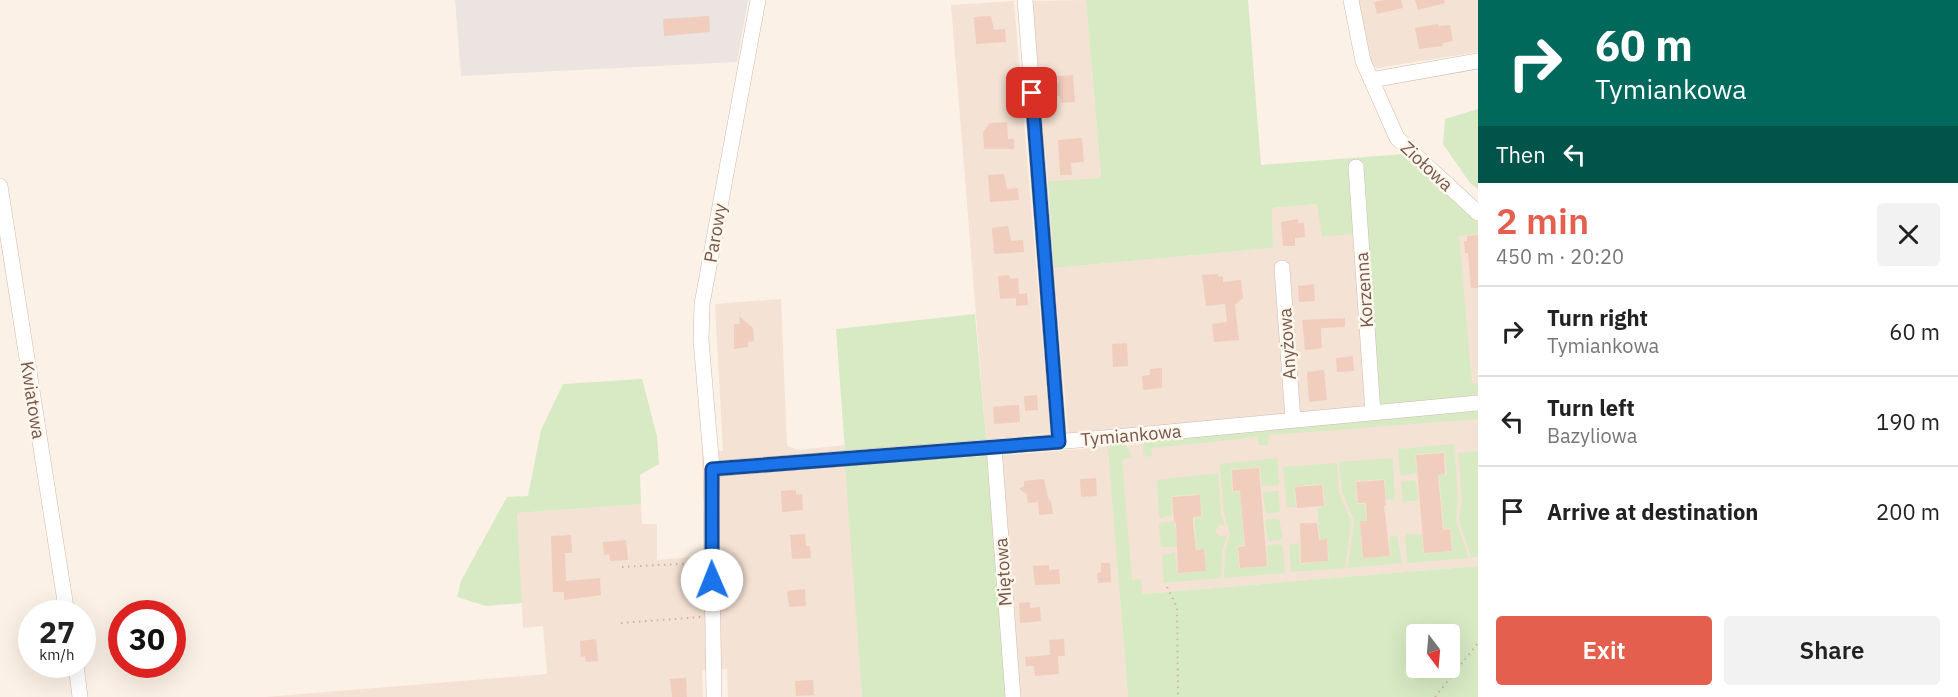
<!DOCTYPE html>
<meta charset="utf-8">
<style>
:root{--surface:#fff;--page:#f2f2f2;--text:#222;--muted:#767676;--line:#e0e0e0;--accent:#e45f4d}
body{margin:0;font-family:"IBM Plex Sans",sans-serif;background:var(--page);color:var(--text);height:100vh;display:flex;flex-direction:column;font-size:22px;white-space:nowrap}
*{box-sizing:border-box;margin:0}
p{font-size:20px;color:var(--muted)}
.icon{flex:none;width:33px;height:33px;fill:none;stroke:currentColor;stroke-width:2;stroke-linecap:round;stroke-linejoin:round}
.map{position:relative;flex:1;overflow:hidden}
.panel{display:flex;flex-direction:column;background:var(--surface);width:480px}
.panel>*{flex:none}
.banner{background:#00695c;color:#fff;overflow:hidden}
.needle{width:39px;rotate:164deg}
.controls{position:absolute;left:1406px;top:624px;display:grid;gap:12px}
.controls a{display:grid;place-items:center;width:54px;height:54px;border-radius:6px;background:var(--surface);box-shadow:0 6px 24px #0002;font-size:30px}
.speed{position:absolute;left:18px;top:600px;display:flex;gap:12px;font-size:30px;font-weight:700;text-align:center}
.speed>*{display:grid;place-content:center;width:78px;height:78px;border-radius:50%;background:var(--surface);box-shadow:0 6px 24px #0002;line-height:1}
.speed small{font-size:15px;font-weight:400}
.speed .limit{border:9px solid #d22;background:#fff;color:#111}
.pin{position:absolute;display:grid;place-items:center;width:51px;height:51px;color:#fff;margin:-26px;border-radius:12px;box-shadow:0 3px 9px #0006}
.me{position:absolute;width:66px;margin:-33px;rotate:359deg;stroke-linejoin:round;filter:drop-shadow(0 0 4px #0008)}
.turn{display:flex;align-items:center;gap:21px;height:126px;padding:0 18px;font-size:27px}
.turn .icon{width:78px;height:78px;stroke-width:2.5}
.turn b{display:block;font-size:42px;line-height:51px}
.then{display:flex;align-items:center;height:57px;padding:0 18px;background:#0003;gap:12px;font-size:22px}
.round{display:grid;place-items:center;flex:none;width:63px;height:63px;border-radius:6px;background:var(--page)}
.summary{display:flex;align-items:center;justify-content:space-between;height:102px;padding:0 18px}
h1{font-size:36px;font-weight:600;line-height:45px;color:var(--accent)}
.cta{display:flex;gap:12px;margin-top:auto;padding:12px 18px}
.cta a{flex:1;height:69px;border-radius:6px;background:var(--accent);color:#fff;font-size:24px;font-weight:600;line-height:69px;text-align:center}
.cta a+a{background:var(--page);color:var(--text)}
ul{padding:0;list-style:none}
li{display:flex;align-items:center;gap:18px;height:90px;padding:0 18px;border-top:2px solid var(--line)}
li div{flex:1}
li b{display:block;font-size:22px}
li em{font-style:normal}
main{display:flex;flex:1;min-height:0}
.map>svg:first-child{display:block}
</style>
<main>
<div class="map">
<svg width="1478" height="697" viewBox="0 0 1478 697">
<rect width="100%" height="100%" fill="#fcf1e6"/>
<path fill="#f4e2d4" d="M 1086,0 L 1101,178 L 1048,181 L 1032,1 Z
M 1355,0 L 1478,0 L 1478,52 L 1377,68 L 1366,61 Z
M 1014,1 L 1050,433 L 986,439 L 951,5 Z
M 1318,204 L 1322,237 L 1478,219 L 1478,399 L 1068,433 L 1054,268 L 1273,248 L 1272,208 Z
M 781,299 L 787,446 L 798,450 L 845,445 L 862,697 L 728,697 L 727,669 L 702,670 L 703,697 L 265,697 L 547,674 L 543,626 L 523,628 L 517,513 L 641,504 L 642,524 L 657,524 L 657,560 L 705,556 L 702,452 L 723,451 L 715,304 Z
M 1478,417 L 1478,566 L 1120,596 L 1128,697 L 1020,697 L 1001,459 L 1006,455 Z"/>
<path fill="#ece4e0" d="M 455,0 L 748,0 L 737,62 L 461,76 Z"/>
<path fill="#d7eac4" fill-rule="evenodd" d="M 1086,0 L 1248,0 L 1261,165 L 1404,154 L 1478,219 L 1478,234 L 1459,236 L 1472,383 L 1478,383 L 1478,395 L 1467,396 L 1467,400 L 1376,407 L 1364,233 L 1322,237 L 1317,204 L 1272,208 L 1273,248 L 1054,268 L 1048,181 L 1101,178 Z
M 1478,109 L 1478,189 L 1470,183 L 1443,144 L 1445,119 Z
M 975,314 L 986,439 L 845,451 L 836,329 Z
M 642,379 L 657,436 L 659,464 L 640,475 L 641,504 L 517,513 L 522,603 L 486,606 L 457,597 L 461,581 L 507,497 L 528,496 L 541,430 L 563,384 Z
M 1478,408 L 1478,419 L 1269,435 L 1268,445 L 1259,445 L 1257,437 L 1163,447 L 1151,448 L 1152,456 L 1149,457 L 1143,454 L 1143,444 L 1148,440 Z
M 1125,442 L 1132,457 L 1122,460 L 1132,580 L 1141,579 L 1142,594 L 1478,566 L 1478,697 L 1128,697 L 1108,447 L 1105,447 L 1105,444 ZM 1416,634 L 1449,634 L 1449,668 L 1416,668 Z
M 1454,444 L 1458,499 L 1456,521 L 1469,558 L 1407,563 L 1405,537 L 1407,534 L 1422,535 L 1423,554 L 1453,551 L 1451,528 L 1444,529 L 1439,475 L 1447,475 L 1445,452 L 1415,454 L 1417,473 L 1403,476 L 1400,474 L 1398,449 Z
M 1478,451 L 1478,557 L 1471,557 L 1459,520 L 1462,499 L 1458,453 Z
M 1006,455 L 1001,460 L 1020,697 L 862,697 L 845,464 Z
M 1277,458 L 1279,484 L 1276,486 L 1262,486 L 1260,467 L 1231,469 L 1232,492 L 1240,492 L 1244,545 L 1237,546 L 1239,568 L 1268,566 L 1267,547 L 1269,545 L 1280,544 L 1283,547 L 1285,573 L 1224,578 L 1225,553 L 1230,534 L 1224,514 L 1220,464 Z
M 1393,458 L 1395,500 L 1386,499 L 1385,479 L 1355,481 L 1357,504 L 1365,504 L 1368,535 L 1360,536 L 1362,558 L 1391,556 L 1389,537 L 1397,535 L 1402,563 L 1348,568 L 1354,521 L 1342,491 L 1339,462 Z
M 1337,463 L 1339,493 L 1351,521 L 1345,568 L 1291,572 L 1289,545 L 1299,543 L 1300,564 L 1329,561 L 1327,539 L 1320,539 L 1317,508 L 1325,506 L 1323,484 L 1294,486 L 1296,507 L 1287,507 L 1283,467 Z
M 1218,473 L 1221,515 L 1225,525 L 1219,525 L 1215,531 L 1219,537 L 1227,535 L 1222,552 L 1221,578 L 1164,583 L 1162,555 L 1175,552 L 1177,574 L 1206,571 L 1205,549 L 1197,549 L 1194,518 L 1202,517 L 1200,494 L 1171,496 L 1172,515 L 1161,518 L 1159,516 L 1157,480 Z
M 1413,480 L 1416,482 L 1418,500 L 1403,502 L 1401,482 Z
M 1278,491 L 1280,512 L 1266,514 L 1263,495 L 1264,492 Z
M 1279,518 L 1283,537 L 1280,540 L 1268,541 L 1265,521 L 1267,519 Z
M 1162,522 L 1173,522 L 1175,524 L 1177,546 L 1175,547 L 1161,547 L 1159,525 Z"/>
<path fill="#f1cdbe" d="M 1384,0 L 1401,0 L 1403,8 L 1377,14 L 1374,2 Z
M 1415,0 L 1444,0 L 1445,3 L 1418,10 Z
M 709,16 L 710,32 L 664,36 L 663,19 Z
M 991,16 L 994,30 L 1005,29 L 1006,42 L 976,44 L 974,17 Z
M 1438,24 L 1439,26 L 1450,25 L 1453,41 L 1442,43 L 1443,46 L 1419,49 L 1415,28 Z
M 1073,75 L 1075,102 L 1061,103 L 1060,96 L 1052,96 L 1051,84 L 1059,83 L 1058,76 Z
M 1007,122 L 1008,139 L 1014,139 L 1014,149 L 984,149 L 983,132 L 990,123 Z
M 1082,138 L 1084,162 L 1071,163 L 1072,175 L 1060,175 L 1058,140 Z
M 1004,174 L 1007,189 L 1018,188 L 1019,200 L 990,202 L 988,175 Z
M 1298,219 L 1298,223 L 1304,223 L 1305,237 L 1295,238 L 1295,246 L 1283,246 L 1281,222 Z
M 1008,226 L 1011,241 L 1023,240 L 1024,252 L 994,254 L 992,228 Z
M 1478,235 L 1478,288 L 1471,288 L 1468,253 L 1465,253 L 1464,241 L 1467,241 L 1467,236 Z
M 1218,274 L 1218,277 L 1223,276 L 1223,282 L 1241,280 L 1243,298 L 1235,305 L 1239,340 L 1214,342 L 1212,324 L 1227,322 L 1225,304 L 1206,306 L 1202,275 Z
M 1009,275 L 1010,279 L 1018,278 L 1019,294 L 1027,293 L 1028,305 L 1016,306 L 1016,298 L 1000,299 L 998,276 Z
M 1314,284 L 1315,301 L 1299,302 L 1298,286 Z
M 739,316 L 753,328 L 754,341 L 748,342 L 748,347 L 734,349 L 734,324 L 740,324 Z
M 1345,318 L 1345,327 L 1321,328 L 1322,348 L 1305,350 L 1302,320 Z
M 1127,343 L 1128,366 L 1113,367 L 1112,344 Z
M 1353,356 L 1354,371 L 1337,372 L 1336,358 Z
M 1162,368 L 1162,388 L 1143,390 L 1142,376 L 1150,375 L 1150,369 Z
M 1324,370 L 1327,400 L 1309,402 L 1307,372 Z
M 1037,395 L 1038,410 L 1025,411 L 1024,396 Z
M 1013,405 L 1019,405 L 1020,422 L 994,424 L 993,407 Z
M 1444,453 L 1445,474 L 1438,475 L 1441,507 L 1443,530 L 1450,529 L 1452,551 L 1424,553 L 1416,455 Z
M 1259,468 L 1267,566 L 1240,568 L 1238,547 L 1245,546 L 1240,491 L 1233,491 L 1232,470 Z
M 1096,478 L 1097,496 L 1081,497 L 1080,479 Z
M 1044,479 L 1049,501 L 1051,500 L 1053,514 L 1039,515 L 1038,502 L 1028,503 L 1027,494 L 1019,489 L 1024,486 L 1024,481 Z
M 1384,480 L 1386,506 L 1384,506 L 1390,556 L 1363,558 L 1360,521 L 1367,521 L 1366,503 L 1358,503 L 1356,482 Z
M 1322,485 L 1324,506 L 1297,508 L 1295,487 Z
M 796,490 L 796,495 L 802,494 L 803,510 L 782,512 L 781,491 Z
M 1200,495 L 1201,516 L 1193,517 L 1193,522 L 1196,550 L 1204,549 L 1206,571 L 1178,573 L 1176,523 L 1174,523 L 1172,497 Z
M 1300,523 L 1317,523 L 1319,540 L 1327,539 L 1328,561 L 1301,563 Z
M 805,534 L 806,546 L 810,546 L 811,558 L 792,559 L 790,535 Z
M 571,535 L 572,553 L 565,553 L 566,581 L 600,578 L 601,595 L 564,600 L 564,592 L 553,592 L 551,536 Z
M 626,540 L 628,560 L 610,561 L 609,554 L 604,555 L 603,542 Z
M 1101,563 L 1110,563 L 1111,582 L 1098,583 L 1097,573 L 1101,572 Z
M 1049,565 L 1049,570 L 1059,569 L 1060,584 L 1035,585 L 1033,566 Z
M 805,589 L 806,606 L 789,607 L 787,591 Z
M 1030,602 L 1030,608 L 1040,607 L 1041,621 L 1020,623 L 1019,603 Z
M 596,639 L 598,661 L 586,662 L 585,656 L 581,657 L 580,641 Z
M 1064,639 L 1065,656 L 1058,656 L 1059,674 L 1035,676 L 1034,666 L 1026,666 L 1025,657 L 1050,655 L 1049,640 Z
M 686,678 L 687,697 L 672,697 L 670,679 Z
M 813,680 L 814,695 L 796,696 L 795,681 Z"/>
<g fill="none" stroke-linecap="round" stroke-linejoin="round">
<g stroke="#d0baaf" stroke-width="16">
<path id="minor" d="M 1025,0 L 1059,442
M 1351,0 L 1363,61 L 1397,138 L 1478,213
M 1371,80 L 1478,61
M 1356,167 L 1373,413
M 0,186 L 67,614
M 1282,268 L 1293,420
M 994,447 L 1013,697
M 712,469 L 1116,437 L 1478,403
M 76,664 L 80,697
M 714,697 L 711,504 L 712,469 L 701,340 L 702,304 L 758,0"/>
</g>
<path stroke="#d6b0a1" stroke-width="2" stroke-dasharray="1.5 4.5" stroke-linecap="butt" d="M 622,567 L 698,563
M 1167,587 L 1177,607 L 1178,697
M 621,623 L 701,617
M 1435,697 L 1478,643"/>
<use href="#minor" stroke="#fff" stroke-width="15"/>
</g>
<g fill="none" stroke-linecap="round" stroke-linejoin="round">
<g stroke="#114b97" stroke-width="15">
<path id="route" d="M 712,580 L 712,469 L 1059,442 L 1032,93"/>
</g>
<use href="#route" stroke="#1a73e8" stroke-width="10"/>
</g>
<g text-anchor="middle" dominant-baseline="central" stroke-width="5" stroke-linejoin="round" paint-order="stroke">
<g font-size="18" fill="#75564b" stroke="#fff6ec">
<text transform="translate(1427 166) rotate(43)">Ziołowa</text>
<text transform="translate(715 233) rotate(-80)">Parowy</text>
<text transform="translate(1364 290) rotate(-94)">Korzenna</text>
<text transform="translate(1287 344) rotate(-94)">Anyżowa</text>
<text transform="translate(33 400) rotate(81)">Kwiatowa</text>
<text transform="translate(1131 435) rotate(-5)">Tymiankowa</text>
<text transform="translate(1003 572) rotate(-94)">Miętowa</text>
</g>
</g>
</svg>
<div class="controls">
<a><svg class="needle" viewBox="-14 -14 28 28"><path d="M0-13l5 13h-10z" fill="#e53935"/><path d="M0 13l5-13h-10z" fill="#767676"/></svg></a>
</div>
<div class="speed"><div>27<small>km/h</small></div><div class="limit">30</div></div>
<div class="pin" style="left:1032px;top:93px;background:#d93025"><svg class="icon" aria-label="arrive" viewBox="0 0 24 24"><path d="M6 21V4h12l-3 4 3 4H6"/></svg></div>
<svg class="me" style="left:712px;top:580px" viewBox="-20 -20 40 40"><circle r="19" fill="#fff"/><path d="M0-13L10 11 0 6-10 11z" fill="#1a73e8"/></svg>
</div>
<section class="panel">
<div class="banner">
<div class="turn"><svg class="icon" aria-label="right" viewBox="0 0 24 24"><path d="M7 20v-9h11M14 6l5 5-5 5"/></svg><div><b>60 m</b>Tymiankowa</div></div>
<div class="then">Then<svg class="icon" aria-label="left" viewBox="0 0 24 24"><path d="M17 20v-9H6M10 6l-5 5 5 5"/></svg></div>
</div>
<div class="summary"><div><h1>2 min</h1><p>450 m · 20:20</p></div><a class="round"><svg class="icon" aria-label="close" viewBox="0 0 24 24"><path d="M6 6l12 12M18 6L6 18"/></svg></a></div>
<ul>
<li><svg class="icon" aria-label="right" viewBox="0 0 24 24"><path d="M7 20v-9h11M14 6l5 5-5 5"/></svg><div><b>Turn right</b><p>Tymiankowa</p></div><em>60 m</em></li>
<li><svg class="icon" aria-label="left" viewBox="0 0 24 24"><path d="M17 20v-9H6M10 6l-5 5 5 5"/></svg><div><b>Turn left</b><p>Bazyliowa</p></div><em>190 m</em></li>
<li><svg class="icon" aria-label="arrive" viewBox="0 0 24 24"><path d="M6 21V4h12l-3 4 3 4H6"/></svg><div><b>Arrive at destination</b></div><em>200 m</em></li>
</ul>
<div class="cta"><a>Exit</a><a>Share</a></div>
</section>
</main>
